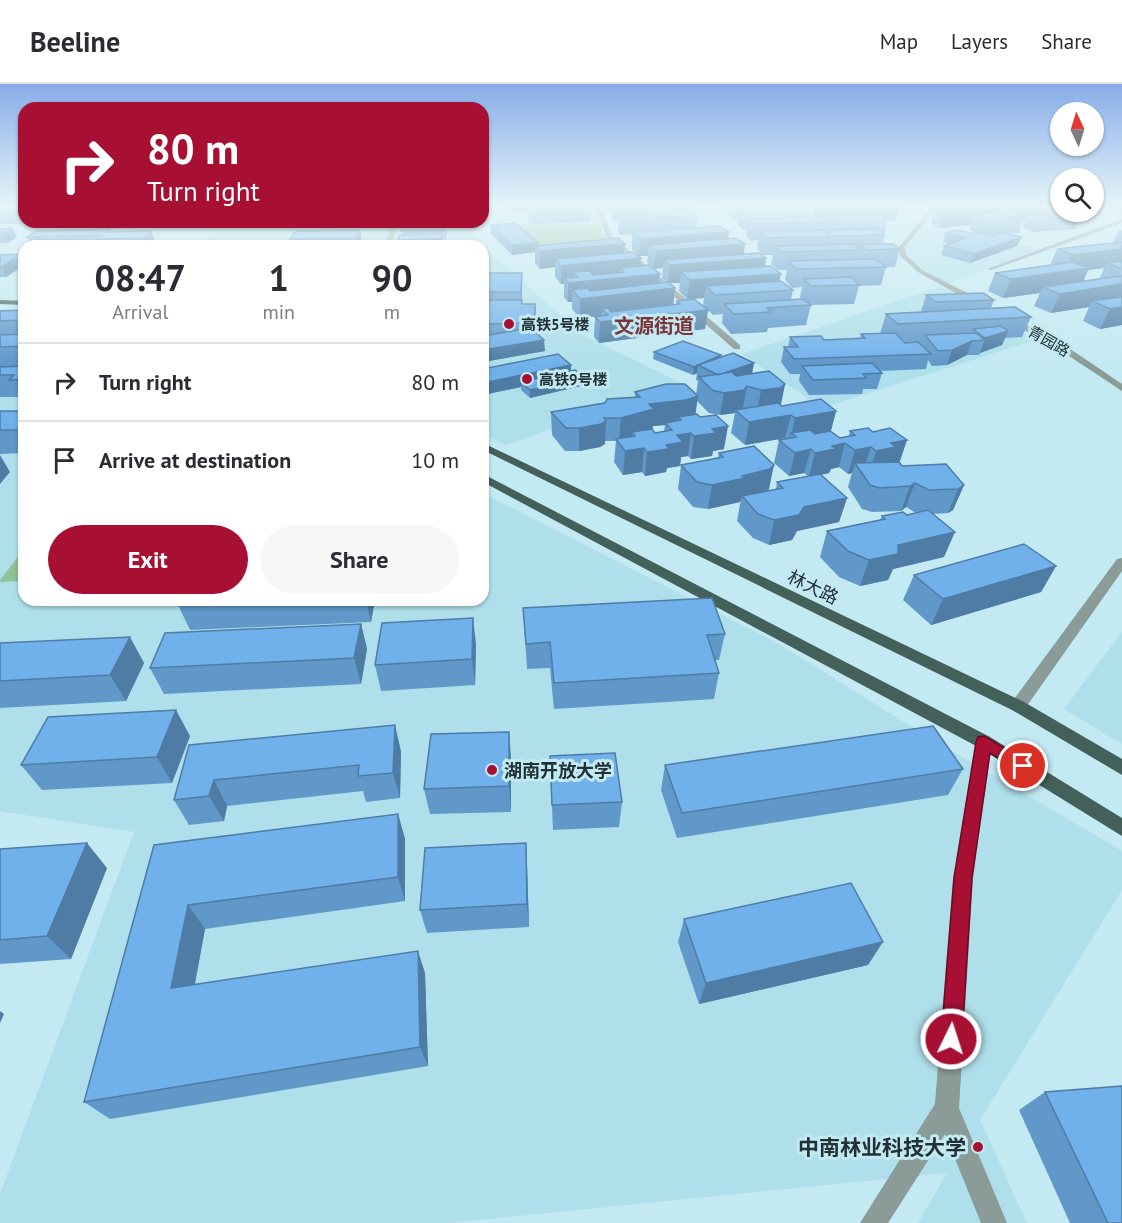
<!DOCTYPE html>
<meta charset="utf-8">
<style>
:root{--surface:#fff;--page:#f7f7f7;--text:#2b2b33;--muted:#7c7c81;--line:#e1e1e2;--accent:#a81033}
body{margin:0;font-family:"PT Sans","Noto Sans SC",sans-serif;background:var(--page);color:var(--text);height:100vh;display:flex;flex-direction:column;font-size:22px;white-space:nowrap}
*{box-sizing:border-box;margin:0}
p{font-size:20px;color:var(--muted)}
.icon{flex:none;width:33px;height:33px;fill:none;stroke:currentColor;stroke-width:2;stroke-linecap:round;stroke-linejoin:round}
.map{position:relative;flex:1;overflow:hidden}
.sheet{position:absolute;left:18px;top:156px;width:471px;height:366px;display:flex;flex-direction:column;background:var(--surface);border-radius:18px;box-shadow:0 2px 4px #0004}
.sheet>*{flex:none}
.top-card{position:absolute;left:18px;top:18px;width:471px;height:126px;border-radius:18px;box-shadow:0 2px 4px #0004;background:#a81033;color:#fff;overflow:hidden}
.needle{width:39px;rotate:356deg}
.buttons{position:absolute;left:1050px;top:18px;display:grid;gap:12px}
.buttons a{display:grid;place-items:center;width:54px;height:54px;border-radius:50%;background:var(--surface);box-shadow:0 2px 4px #0004;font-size:30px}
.pin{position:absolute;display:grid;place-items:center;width:51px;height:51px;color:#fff;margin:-26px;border:3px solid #fff;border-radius:50%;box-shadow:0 2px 6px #0007}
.me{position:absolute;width:66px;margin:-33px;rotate:4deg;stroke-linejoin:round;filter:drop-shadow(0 0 4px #0008)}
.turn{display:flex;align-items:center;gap:21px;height:126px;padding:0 30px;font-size:27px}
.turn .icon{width:78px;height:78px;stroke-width:2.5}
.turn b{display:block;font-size:42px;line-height:51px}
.eta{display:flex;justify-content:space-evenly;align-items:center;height:102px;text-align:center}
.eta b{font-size:36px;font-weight:700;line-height:42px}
.button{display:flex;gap:12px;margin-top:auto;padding:12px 30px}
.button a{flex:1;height:69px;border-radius:36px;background:var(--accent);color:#fff;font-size:24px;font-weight:700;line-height:69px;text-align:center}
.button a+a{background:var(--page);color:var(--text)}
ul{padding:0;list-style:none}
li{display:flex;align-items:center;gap:18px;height:78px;padding:0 30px;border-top:2px solid var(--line)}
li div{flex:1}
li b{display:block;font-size:22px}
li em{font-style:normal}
header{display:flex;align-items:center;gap:36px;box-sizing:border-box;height:84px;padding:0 30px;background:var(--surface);border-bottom:2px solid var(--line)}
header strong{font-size:28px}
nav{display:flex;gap:33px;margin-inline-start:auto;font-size:21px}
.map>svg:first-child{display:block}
</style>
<header>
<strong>Beeline</strong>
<nav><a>Map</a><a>Layers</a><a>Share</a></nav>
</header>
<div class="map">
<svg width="1122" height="1139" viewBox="0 0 1122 1139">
<rect width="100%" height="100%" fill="#c3e9f2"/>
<path fill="#afdfea" d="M 227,138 L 464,138 L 482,162 L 206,162 L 205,160 Z
M 924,143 L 1042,165 L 947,200 L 918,183 L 909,175 L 906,164 Z
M 483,163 L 583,251 L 683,300 L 506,361 L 483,350 Z
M 940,202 L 1035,256 L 822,324 L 742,270 Z
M 0,225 L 24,226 L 24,516 L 483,516 L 483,409 L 779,560 L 915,645 L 1122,767 L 1122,806 L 980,1036 L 1027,1139 L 918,1139 L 947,1089 L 449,1139 L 0,1139 L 0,1110 L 134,748 L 0,727 Z
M 1122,548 L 1122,660 L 1064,625 Z"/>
<path fill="#90c397" d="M 599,140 L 604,153 L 621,167 L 547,174 L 518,148 L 519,141 Z
M 24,465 L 24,497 L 0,498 L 0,496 Z"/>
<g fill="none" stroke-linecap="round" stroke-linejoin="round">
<path fill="#8b9b97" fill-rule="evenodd" d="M 594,122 L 600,122 L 612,152 L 740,261 L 740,265 L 734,265 L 607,154 Z
M 929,122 L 935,122 L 935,126 L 905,163 L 906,171 L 922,186 L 981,216 L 981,220 L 975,220 L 918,188 L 900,172 L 899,163 L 929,126 Z
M 1122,135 L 1122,139 L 992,186 L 987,185 Z
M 394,138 L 400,138 L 390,162 L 384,162 Z
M 1010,233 L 1057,256 L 1122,300 L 1122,307 L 1051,260 L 1007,237 L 1006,235 Z
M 1122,474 L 1122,487 L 1024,626 L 1012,626 L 1010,622 L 1012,618 L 1117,475 Z
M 984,651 L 990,653 L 992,658 L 973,794 L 959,1024 L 1007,1139 L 981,1139 L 945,1050 L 888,1139 L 860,1139 L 935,1020 L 953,794 L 976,658 L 978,653 Z"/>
<path fill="#43605b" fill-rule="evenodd" d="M 0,216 L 24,217 L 24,221 L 0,220 Z
M 483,359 L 1024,618 L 1122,675 L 1122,691 L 1012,626 L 483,366 Z
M 483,390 L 990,653 L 1122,734 L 1122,752 L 978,663 L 483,398 Z"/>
</g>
<path fill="#6098ca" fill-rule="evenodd" d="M 508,122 L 591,122 L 591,138 L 529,140 L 528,128 L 509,129 Z
M 606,122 L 691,122 L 690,128 L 697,133 L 696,143 L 729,148 L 728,155 L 744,170 L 766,174 L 765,182 L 779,197 L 793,206 L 791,215 L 801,215 L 800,213 L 802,203 L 792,204 L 785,196 L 787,186 L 778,186 L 771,180 L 773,171 L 763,171 L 757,165 L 758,156 L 751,157 L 746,151 L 747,145 L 742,145 L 737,140 L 738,135 L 732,135 L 727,130 L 728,125 L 723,125 L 720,122 L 796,122 L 796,123 L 808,128 L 807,133 L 812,133 L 814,123 L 826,123 L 827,122 L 900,122 L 896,136 L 887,137 L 883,160 L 900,165 L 895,183 L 886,183 L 881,201 L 859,202 L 854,220 L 811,221 L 806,241 L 768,244 L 767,248 L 731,250 L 722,239 L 723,230 L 713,231 L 708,226 L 705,245 L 599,259 L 594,253 L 595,233 L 601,232 L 580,234 L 572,225 L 572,218 L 568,218 L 564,213 L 564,200 L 561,200 L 555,193 L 555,183 L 540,185 L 535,179 L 535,168 L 512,171 L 491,150 L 491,141 L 538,161 L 624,169 L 659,199 L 667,199 L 662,194 L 663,184 L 654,185 L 647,178 L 648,172 L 639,172 L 632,165 L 632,150 L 620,151 L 618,146 L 618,138 L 613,138 L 611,133 L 611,127 L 608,127 ZM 669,199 L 680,199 L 679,207 L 687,215 L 704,214 L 703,221 L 706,224 L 677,217 L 676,220 L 673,220 L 675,204 Z
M 948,122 L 1060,122 L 1060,128 L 1094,128 L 1094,122 L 1122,122 L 1122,128 L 1101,123 L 1098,130 L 1081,131 L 1075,145 L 1033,148 L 1023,143 L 1026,137 L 1023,137 L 1019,149 L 1006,150 L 1021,153 L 1017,162 L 970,179 L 941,171 L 944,162 L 949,160 L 943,158 L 946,149 L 977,150 L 970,146 L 972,141 L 939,144 L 931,140 L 936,124 L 947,123 Z
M 0,126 L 24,126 L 24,138 L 35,138 L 32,140 L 0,140 Z
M 66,138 L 130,138 L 67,140 Z
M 446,141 L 447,149 L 446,155 L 443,155 L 442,162 L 396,162 L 399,159 L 398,156 L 402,150 L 401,147 Z
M 0,145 L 17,153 L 7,159 L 0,159 Z
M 360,146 L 361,155 L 359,160 L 292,161 L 290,155 Z
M 1119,146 L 1122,146 L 1122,241 L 1100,245 L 1083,237 L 1089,223 L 1051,229 L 1034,222 L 1040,209 L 1003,214 L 988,207 L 995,189 L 1050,181 L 1057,165 L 1113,159 ZM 1104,184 L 1100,194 L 1083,197 L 1088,186 Z
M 113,148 L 155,157 L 149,162 L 100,162 L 100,161 L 31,162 L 27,153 Z
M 24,170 L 24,184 L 18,185 L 6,193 L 0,193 L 0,171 Z
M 483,189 L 522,189 L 522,220 L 535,220 L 535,247 L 545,267 L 483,278 L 483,252 L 489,251 L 483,251 L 483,221 L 486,221 L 487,219 L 483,219 Z
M 926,211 L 994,216 L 991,224 L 1031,233 L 1022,253 L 1005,254 L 1002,261 L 980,269 L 979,271 L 967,271 L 947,281 L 932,282 L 928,276 L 926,285 L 880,287 L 882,289 L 877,305 L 863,305 L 862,310 L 809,311 L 799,297 L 800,290 L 790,290 L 781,278 L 784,263 L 788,263 L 790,253 L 824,256 L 860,254 L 861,250 L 880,250 L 886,230 L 921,228 Z
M 24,226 L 24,318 L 21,318 L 18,313 L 0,313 L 0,227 Z
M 654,268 L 721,271 L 721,273 L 754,279 L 752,290 L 785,300 L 781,321 L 782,322 L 836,327 L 831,347 L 840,354 L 849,352 L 850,347 L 873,348 L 907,356 L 899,378 L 902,382 L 964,401 L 953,426 L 948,429 L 933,430 L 944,473 L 893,485 L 888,496 L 860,502 L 839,493 L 820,473 L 827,447 L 880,436 L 882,432 L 907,431 L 916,429 L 906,423 L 901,427 L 872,428 L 862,425 L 848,403 L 852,389 L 848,390 L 839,383 L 831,385 L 829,389 L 821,391 L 847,414 L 839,438 L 797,447 L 792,456 L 769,461 L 753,454 L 737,437 L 741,415 L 740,418 L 708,425 L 693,423 L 678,405 L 681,381 L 718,374 L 719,369 L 769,405 L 767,408 L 776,406 L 777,398 L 808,392 L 804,389 L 789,392 L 774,379 L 779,356 L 786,355 L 785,354 L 745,361 L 731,349 L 735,329 L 720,331 L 709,329 L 697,317 L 695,330 L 724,365 L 713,367 L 712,372 L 691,375 L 688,372 L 681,373 L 680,382 L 667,384 L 666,388 L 645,392 L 642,388 L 623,391 L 614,378 L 616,357 L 605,357 L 605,360 L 600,363 L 579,367 L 565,367 L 552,351 L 551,328 L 635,313 L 635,308 L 696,311 L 698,297 L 696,296 L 697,289 L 693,291 L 653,275 ZM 665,341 L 664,347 L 655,349 L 652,345 L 653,342 Z
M 483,285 L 571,287 L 585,293 L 585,301 L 530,314 L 521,306 L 521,303 L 483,311 Z
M 0,327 L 24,327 L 24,369 L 0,370 Z
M 1056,482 L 1041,508 L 931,541 L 903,516 L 914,491 Z
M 180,516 L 375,516 L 371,538 L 190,546 L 178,521 Z
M 523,524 L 725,550 L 719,576 L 715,576 L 719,589 L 714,615 L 554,625 L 550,584 L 527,585 Z
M 361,540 L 367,565 L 361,600 L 164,610 L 150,584 Z
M 0,559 L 144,579 L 126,617 L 0,624 Z
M 476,560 L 475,601 L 381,607 L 375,581 Z
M 190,652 L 172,699 L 42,706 L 21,681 Z
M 189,661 L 401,667 L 400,714 L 366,718 L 363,707 L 227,722 L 224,737 L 189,741 L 174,716 Z
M 550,672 L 622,718 L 619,743 L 553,746 Z
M 511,673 L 511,728 L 430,730 L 424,705 Z
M 665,681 L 963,685 L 948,711 L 677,754 L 661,706 Z
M 398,730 L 405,755 L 405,817 L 205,845 L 195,900 L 425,889 L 428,982 L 110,1035 L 84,1018 L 154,761 Z
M 0,765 L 107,784 L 71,875 L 0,880 Z
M 527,783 L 529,843 L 427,849 L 420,826 Z
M 684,835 L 868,881 L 699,920 L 678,858 Z
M 1045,1008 L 1122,1139 L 1070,1139 L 1019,1026 Z"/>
<path fill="#4e7ca4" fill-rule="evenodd" d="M 835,122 L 858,122 L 857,126 L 834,127 Z
M 862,122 L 900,122 L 896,136 L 887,137 L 888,136 L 868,136 L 871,125 Z
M 1000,123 L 997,134 L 975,130 L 972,141 L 939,144 L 944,128 Z
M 12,144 L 17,153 L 7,159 L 3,150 Z
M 360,146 L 361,155 L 357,162 L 356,154 Z
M 151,147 L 155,157 L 149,162 L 147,162 L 144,154 Z
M 729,148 L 727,162 L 745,160 L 743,176 L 766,174 L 763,191 L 781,190 L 777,207 L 706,202 L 704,214 L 687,215 L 690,196 L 681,188 L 680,199 L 668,199 L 670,181 L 664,176 L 663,184 L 654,185 L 656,167 L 649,161 L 648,172 L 639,172 L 641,155 Z
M 1021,153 L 1017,162 L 970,179 L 974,170 Z
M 538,159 L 538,165 L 535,162 L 535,168 L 512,171 L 511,161 Z
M 625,160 L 624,176 L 641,174 L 639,192 L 660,190 L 658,206 L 675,204 L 673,224 L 608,231 L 602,225 L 601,232 L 580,234 L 580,215 L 572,206 L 572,218 L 568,218 L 568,199 L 564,194 L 564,200 L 561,200 L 561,182 L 555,175 L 555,183 L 540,185 L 540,167 ZM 620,184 L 624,188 L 619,194 ZM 573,188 L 578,193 L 573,199 Z
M 1122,165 L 1122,182 L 1107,179 L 1104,184 L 1088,186 L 1081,203 L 1043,203 L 1040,209 L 1003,214 L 1011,195 L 1064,188 L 1072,171 Z
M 13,175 L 18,185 L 6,193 L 2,183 Z
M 1122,195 L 1122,218 L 1092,217 L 1089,223 L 1051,229 L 1060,210 Z
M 1122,223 L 1122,241 L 1100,245 L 1110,225 Z
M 708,226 L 705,245 L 599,259 L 600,238 Z
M 1008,247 L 1002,261 L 980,269 L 985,254 Z
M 544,256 L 545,267 L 483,278 L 483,266 Z
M 972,257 L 967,271 L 947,281 L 952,266 Z
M 754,279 L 751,294 L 718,291 Z
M 571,281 L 571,293 L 521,298 L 521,303 L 483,311 L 483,299 Z
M 698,281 L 697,289 L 693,291 L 694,283 Z
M 585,293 L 585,301 L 530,314 L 530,306 Z
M 785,300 L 780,323 L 757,329 L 761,306 Z
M 747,302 L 743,324 L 735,326 L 735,329 L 720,331 L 724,309 Z
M 698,312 L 695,334 L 681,336 L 678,333 L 677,339 L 665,339 L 665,341 L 653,342 L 652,348 L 632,348 L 632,353 L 619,357 L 621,334 L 649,320 Z
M 836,327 L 830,350 L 796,353 L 791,349 L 790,357 L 795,334 Z
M 791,331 L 785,354 L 745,361 L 749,338 Z
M 606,337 L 605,360 L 600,363 L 579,367 L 579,344 Z
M 728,342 L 724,365 L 713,367 L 712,372 L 691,375 L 694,352 L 712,345 Z
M 691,349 L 688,372 L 681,373 L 680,382 L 667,384 L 666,388 L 645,392 L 647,368 L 666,361 L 677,351 Z
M 907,356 L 899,380 L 869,391 L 876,367 L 891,359 Z
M 845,359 L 839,383 L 831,385 L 829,389 L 809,393 L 815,369 L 832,362 Z
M 871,363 L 863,387 L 855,379 L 852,389 L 848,390 L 855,366 Z
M 644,364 L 642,388 L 623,391 L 625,367 Z
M 811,365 L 804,389 L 789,392 L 795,369 Z
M 0,371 L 10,388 L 0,400 Z
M 774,381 L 769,405 L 765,410 L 742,412 L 740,418 L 708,425 L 712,401 Z
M 915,399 L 906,423 L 901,427 L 910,402 Z
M 964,401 L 953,426 L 948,429 L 958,405 Z
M 847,414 L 839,438 L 797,447 L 792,456 L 769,461 L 774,436 L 804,423 Z
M 955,448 L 944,473 L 893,485 L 888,496 L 860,502 L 869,476 L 898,461 Z
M 1056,482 L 1041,508 L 931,541 L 943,515 Z
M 366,516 L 375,516 L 371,538 Z
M 473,534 L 476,560 L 475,601 L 472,575 Z
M 361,540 L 367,565 L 361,600 L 354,574 Z
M 130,553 L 144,579 L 126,617 L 110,591 Z
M 176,626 L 190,652 L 172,699 L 157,673 Z
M 395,641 L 401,667 L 400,714 L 393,689 Z
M 509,648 L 511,673 L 511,728 L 509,702 Z
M 214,696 L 227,722 L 224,737 L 209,712 Z
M 398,730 L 405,755 L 405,817 L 398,793 Z
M 87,759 L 107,784 L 71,875 L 47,852 Z
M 526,759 L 527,783 L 529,843 L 527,820 Z
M 188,821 L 205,845 L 190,925 L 171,904 Z
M 883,858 L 868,881 L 699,920 L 706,899 Z
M 418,867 L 425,889 L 428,982 L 420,963 Z
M 0,927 L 4,930 L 0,939 Z"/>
<path fill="#70b1eb" stroke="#4e7ca4" stroke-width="1.5" d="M 509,122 L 528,122 L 528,123 L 509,123 Z
M 528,122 L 591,122 L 591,123 L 528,124 Z
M 852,122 L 858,126 L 819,127 L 814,123 Z
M 862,122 L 889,122 L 871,125 Z
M 951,122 L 998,122 L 1000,123 L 944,128 L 936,124 L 953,123 Z
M 803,123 L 808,128 L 744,129 L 740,124 Z
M 0,126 L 24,126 L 24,131 L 0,132 Z
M 1060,126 L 1060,128 L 1077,128 L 1082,129 L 1039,131 L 1029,127 Z
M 694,128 L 697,133 L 621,134 L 618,130 Z
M 1015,128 L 1025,133 L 985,135 L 975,130 Z
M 881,131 L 888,136 L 837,137 L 831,132 Z
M 822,133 L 829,138 L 754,140 L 748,135 Z
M 515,139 L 538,159 L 511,161 L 491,141 Z
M 403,141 L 446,141 L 445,146 L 401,147 Z
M 719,142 L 729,148 L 641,155 L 633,148 Z
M 12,144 L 3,150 L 0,150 L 0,145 Z
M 111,145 L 107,148 L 151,147 L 144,154 L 97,155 L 102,151 L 27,153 L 37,147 Z
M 877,145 L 885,151 L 766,154 L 760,148 L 825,146 L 830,150 L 827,146 Z
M 360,146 L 356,154 L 290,155 L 296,147 Z
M 957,146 L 976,150 L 982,148 L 993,151 L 1001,148 L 1021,153 L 974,170 L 944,162 L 966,154 L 946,149 Z
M 442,150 L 441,155 L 398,156 L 400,151 Z
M 618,154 L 625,160 L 540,167 L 535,162 Z
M 736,154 L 745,160 L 656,167 L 649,161 Z
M 1122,158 L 1122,165 L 1072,171 L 1057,165 Z
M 397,159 L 436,159 L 435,162 L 396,162 Z
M 370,160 L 369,162 L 259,162 L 260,161 Z
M 854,160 L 861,166 L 781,168 L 775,162 Z
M 860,160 L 893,160 L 900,165 L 867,166 Z
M 633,168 L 641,174 L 561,182 L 555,175 Z
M 759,169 L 766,174 L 670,181 L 664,176 Z
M 24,170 L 24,175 L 13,175 L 2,183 L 0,183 L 0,171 Z
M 876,175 L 886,183 L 796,185 L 788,177 Z
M 1122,177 L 1122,185 L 1107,179 Z
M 1072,178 L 1089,184 L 1011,195 L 995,189 Z
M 649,181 L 660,190 L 568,199 L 564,194 L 578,193 L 573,188 L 589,187 L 594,191 L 624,188 L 620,184 Z
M 771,182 L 781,190 L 690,196 L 681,188 Z
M 483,189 L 522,189 L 521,208 L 483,208 Z
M 1120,192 L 1122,192 L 1122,200 L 1060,210 L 1043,203 Z
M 851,193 L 859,201 L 811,202 L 804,195 Z
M 781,197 L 793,206 L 715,211 L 706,202 Z
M 668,198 L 675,204 L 580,215 L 572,206 L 588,204 L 590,207 Z
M 983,209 L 994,216 L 936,218 L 926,211 Z
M 1122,213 L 1122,223 L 1110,225 L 1092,217 Z
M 694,215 L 708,226 L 600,238 L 595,233 L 608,231 L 602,225 L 608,224 L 611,228 L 680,220 L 677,217 Z
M 803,215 L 811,221 L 767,224 L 771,228 L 734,230 L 724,220 Z
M 487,216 L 522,216 L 522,220 L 535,220 L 535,239 L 483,240 L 483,221 L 486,221 Z
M 1015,223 L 1031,233 L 898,240 L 886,230 Z
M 24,226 L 24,236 L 0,237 L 0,227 Z
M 1001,242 L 1008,247 L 985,254 L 973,245 Z
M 531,244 L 544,256 L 483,266 L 483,252 Z
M 895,249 L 905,259 L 918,258 L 931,270 L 794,275 L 784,263 L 798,263 L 790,253 L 821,252 L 824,256 L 865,254 L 861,250 Z
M 976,249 L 985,256 L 972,257 L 952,266 L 938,267 L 925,251 Z
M 24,250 L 24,262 L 0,263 L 0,251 Z
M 683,257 L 721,271 L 694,283 L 654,268 Z
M 733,269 L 754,279 L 718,291 L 698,281 Z
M 558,270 L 571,281 L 483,299 L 483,285 Z
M 872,279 L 882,289 L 863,290 L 866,294 L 813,296 L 802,282 Z
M 24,282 L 24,295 L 9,296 L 14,291 L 0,291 L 0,283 Z
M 575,286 L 585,293 L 530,306 L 521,298 Z
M 769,287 L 785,300 L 780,304 L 761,306 L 747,302 L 744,306 L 724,309 L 712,306 L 699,293 L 732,288 L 736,292 Z
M 666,300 L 685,300 L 698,312 L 686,316 L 649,320 L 654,325 L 621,334 L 604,334 L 606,337 L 601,340 L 579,344 L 566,344 L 551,328 L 605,319 L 607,315 L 640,313 L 635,308 Z
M 821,315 L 836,327 L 795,334 L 791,331 L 749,338 L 735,326 L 778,319 L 782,322 Z
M 0,327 L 24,327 L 24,346 L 0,346 Z
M 697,330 L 700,333 L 716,331 L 728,342 L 712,345 L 716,349 L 694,352 L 691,349 L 677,351 L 683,358 L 666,361 L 669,365 L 647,368 L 644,364 L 625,367 L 616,355 L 635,352 L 632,348 L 652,345 L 655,349 L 672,346 L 665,339 L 681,336 L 678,333 Z
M 868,344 L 873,348 L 890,344 L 907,356 L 891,359 L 896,363 L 876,367 L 871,363 L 855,366 L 845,359 L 832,362 L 836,365 L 815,369 L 811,365 L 795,369 L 779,356 L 796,353 L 791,349 L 810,346 L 815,350 L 830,347 L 840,354 L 855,351 L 850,347 Z
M 754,362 L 774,381 L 770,385 L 742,392 L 745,394 L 712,401 L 697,398 L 681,381 L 723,373 L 719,369 Z
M 899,378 L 902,382 L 946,380 L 964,401 L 958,405 L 929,406 L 915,399 L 910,402 L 880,404 L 870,401 L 855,379 Z
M 820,390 L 847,414 L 804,423 L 799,431 L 774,436 L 758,430 L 742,412 L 783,404 L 777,398 Z
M 928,426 L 955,448 L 898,461 L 898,470 L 869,476 L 848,467 L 827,447 L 885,435 L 882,432 L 903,428 L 907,431 Z
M 1024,460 L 1056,482 L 943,515 L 914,491 Z
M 712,514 L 725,550 L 707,551 L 719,589 L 554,599 L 550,558 L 526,560 L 523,524 Z
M 180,516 L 278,516 L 178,521 Z
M 473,534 L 472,575 L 375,581 L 382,539 Z
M 361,540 L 354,574 L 150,584 L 165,549 Z
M 130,553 L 110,591 L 0,597 L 0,559 Z
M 176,626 L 157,673 L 21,681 L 48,633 Z
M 395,641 L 393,689 L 358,692 L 359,681 L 214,696 L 209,712 L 174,716 L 189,661 Z
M 933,642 L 963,685 L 682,729 L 665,681 Z
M 509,648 L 509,702 L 424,705 L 431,650 Z
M 615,669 L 622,718 L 552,721 L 550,672 Z
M 398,730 L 398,793 L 188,821 L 171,904 L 418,867 L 420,963 L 84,1018 L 154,761 Z
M 87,759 L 47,852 L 0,856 L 0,765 Z
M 526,759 L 527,820 L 420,826 L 425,764 Z
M 851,799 L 883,858 L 706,899 L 684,835 Z
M 1122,1002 L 1122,1139 L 1108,1139 L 1045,1008 Z"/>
<linearGradient id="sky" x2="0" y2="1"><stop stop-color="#88ace9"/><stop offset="0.43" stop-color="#e4f5f9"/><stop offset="1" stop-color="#e4f5f9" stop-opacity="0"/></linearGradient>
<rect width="1122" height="281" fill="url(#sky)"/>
<path fill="#a81033" stroke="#6d0a21" stroke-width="1.5" d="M 984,652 L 1029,678 L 1031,682 L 1029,687 L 1023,689 L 990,669 L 972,794 L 962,955 L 959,963 L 951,966 L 944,963 L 941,955 L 954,794 L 976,658 L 978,653 Z"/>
<g fill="#a81033" stroke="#c3e9f2" stroke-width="2">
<circle cx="509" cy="240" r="6"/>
<circle cx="527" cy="295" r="6"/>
<circle cx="492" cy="686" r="6"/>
<circle cx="978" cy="1063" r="6"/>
</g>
<g text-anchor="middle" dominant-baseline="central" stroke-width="6" stroke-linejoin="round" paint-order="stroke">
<g font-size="15" font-weight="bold" fill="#223135" stroke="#c3e9f2" text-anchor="start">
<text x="521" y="240">高铁5号楼</text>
<text x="539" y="295">高铁9号楼</text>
</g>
<g font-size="15" fill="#223135" stroke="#c3e9f2">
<text transform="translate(1049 257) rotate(30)">青园路</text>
</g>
<g font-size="18" fill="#223135" stroke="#c3e9f2">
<text transform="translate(813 503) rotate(26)">林大路</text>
</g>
<g font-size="18" font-weight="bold" fill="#223135" stroke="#c3e9f2" text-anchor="start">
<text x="504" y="686">湖南开放大学</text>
</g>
<g font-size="20" font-weight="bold" fill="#7b343a" stroke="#c3e9f2">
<text x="654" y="242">文源街道</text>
</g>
<g font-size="21" font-weight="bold" fill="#223135" stroke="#c3e9f2" text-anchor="end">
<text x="966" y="1063">中南林业科技大学</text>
</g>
</g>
</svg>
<div class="buttons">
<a><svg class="needle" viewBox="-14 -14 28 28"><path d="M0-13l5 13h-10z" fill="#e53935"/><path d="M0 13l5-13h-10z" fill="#7c7c81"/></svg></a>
<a><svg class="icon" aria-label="search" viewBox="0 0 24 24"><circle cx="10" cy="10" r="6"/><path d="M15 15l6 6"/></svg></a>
</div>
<div class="pin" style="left:1023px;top:682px;background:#d93025"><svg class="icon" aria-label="arrive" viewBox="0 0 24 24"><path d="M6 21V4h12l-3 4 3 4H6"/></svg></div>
<svg class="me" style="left:951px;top:955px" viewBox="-20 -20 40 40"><circle r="17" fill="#a81033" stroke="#fff" stroke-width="3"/><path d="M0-11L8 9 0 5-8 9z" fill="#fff"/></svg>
<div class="top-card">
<div class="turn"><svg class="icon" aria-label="right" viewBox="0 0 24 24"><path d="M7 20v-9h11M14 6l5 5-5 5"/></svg><div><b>80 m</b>Turn right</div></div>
</div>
<section class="sheet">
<div class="eta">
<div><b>08:47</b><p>Arrival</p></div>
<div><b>1</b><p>min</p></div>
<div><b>90</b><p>m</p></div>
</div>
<ul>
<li><svg class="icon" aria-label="right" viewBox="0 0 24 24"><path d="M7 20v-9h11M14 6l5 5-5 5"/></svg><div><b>Turn right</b></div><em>80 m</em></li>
<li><svg class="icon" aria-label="arrive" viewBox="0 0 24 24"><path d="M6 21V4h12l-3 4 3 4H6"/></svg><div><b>Arrive at destination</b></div><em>10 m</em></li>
</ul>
<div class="button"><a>Exit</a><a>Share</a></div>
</section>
</div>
